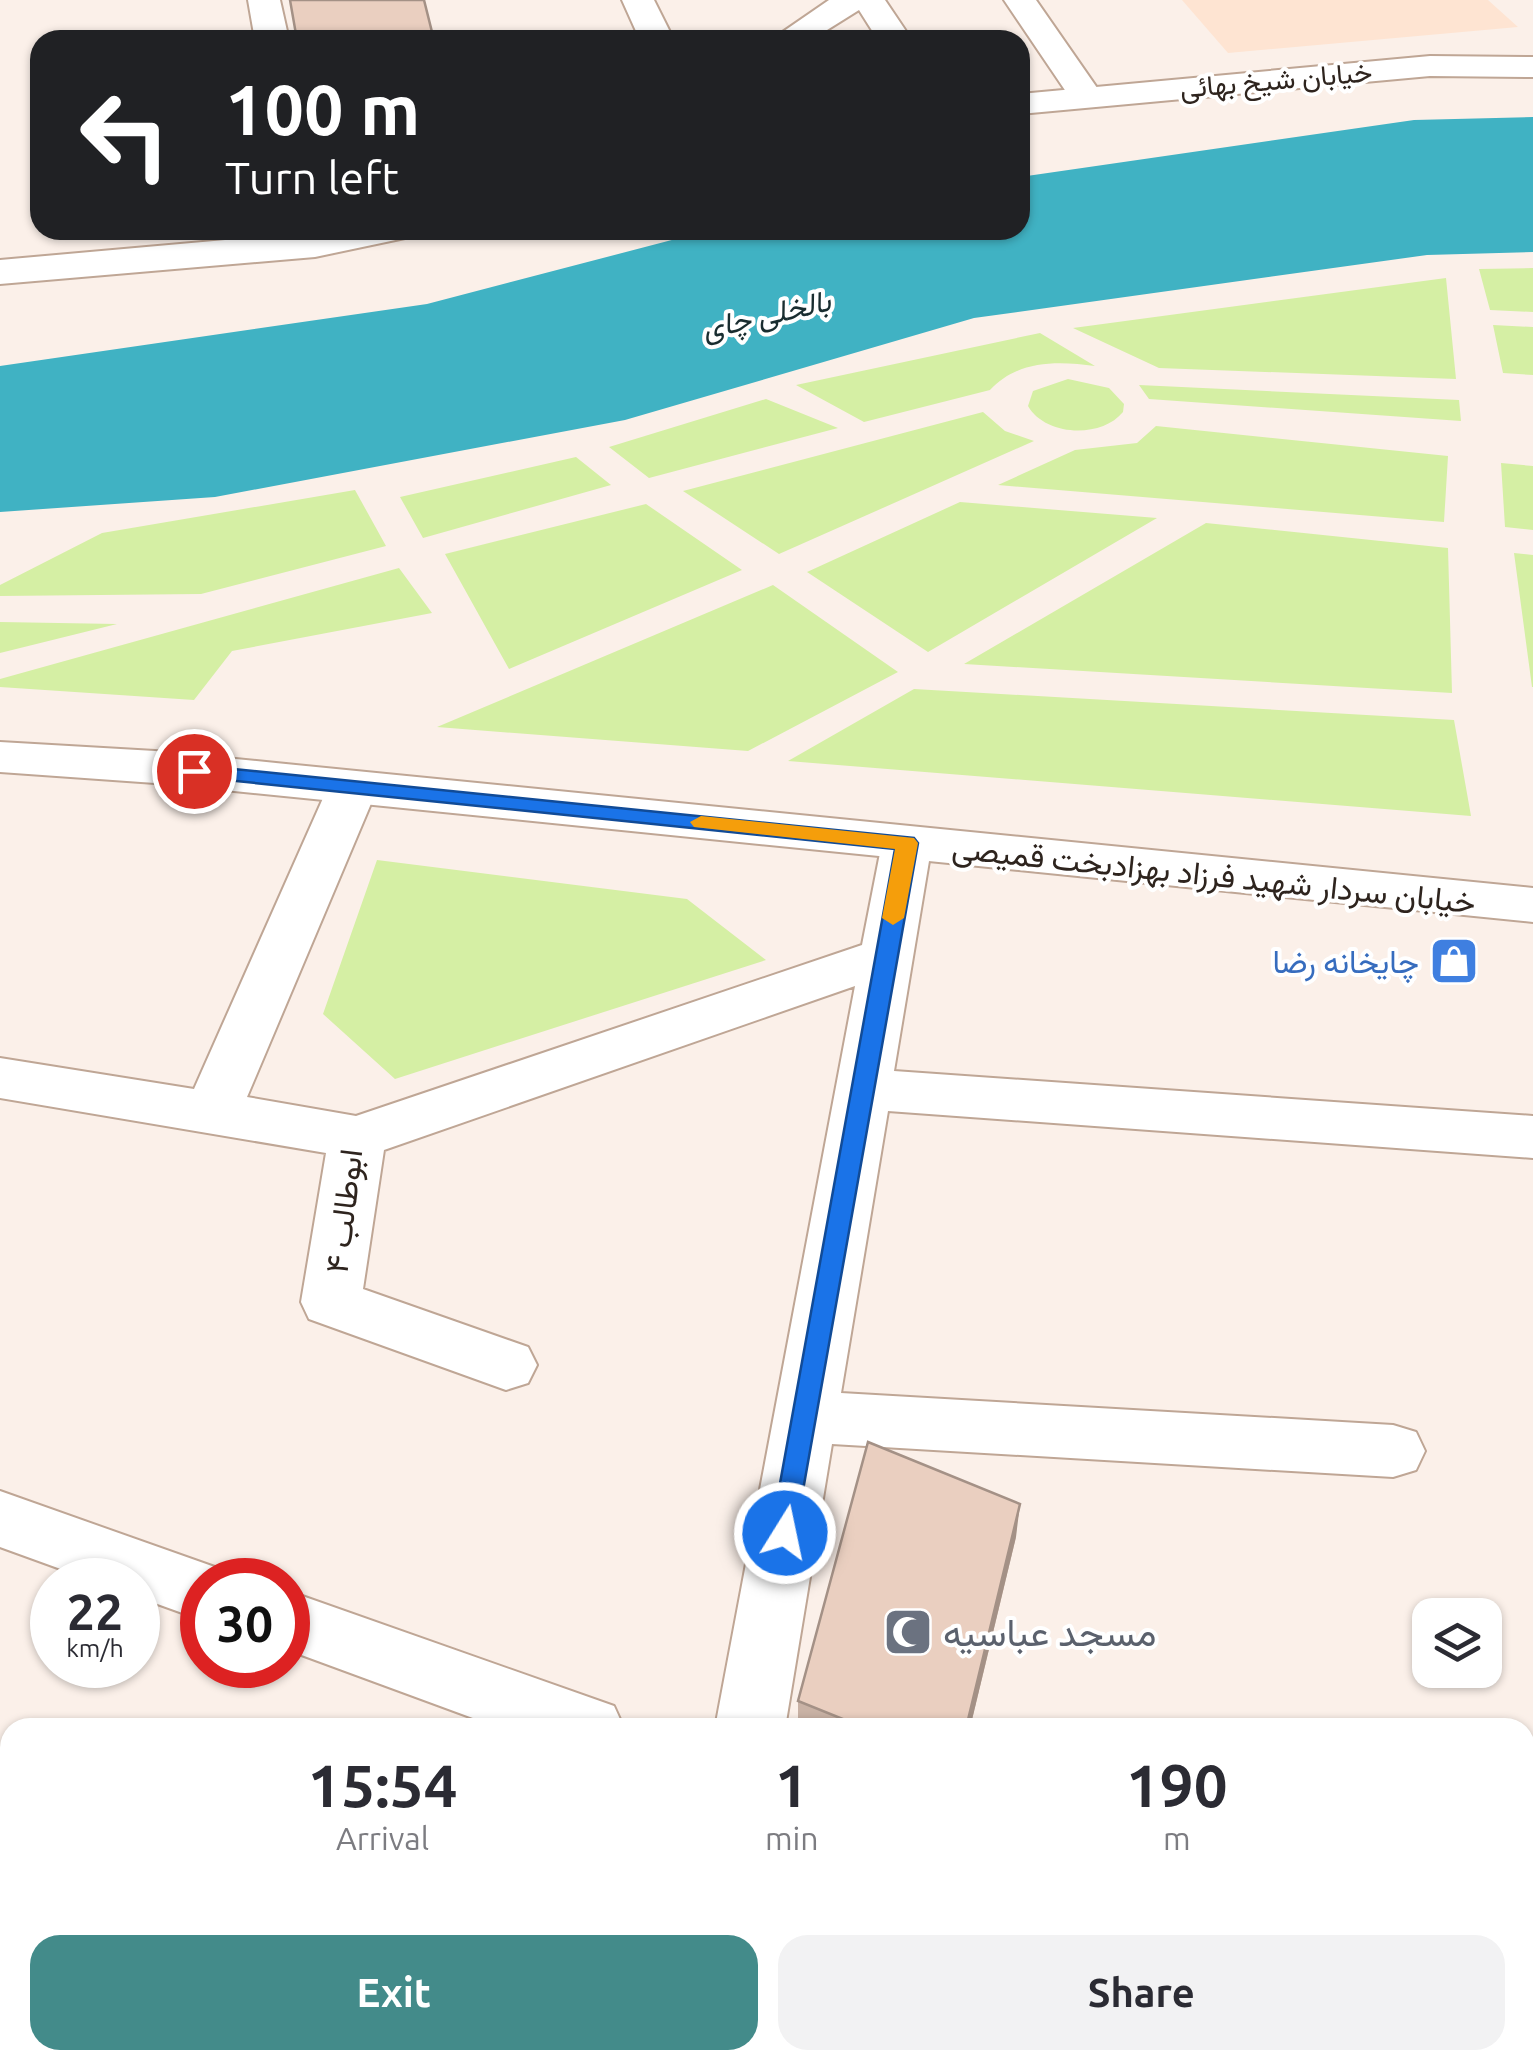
<!DOCTYPE html>
<meta charset="utf-8">
<style>
:root{--surface:#fff;--page:#f2f2f3;--text:#2b2b33;--muted:#7c7c81;--accent:#438b8a}
body{margin:0;font-family:Ubuntu,Vazirmatn,sans-serif;background:var(--page);color:var(--text);height:100vh;display:flex;flex-direction:column;font-size:38px;white-space:nowrap}
*{box-sizing:border-box;margin:0}
p{font-size:32px;color:var(--muted)}
.icon{flex:none;width:55px;height:55px;fill:none;stroke:currentColor;stroke-width:2;stroke-linecap:round;stroke-linejoin:round}
.map{position:relative;flex:1;overflow:hidden}
.panel{position:absolute;left:0px;top:1718px;width:1535px;height:352px;display:flex;flex-direction:column;background:var(--surface);border-radius:30px 30px 0 0;box-shadow:0 2px 8px #0004}
.panel>*{flex:none}
.guide{position:absolute;left:30px;top:30px;width:1000px;height:210px;border-radius:30px;box-shadow:0 2px 8px #0004;background:#202124;color:#fff;overflow:hidden}
.tools{position:absolute;left:1412px;top:1598px;display:grid;gap:20px}
.tools a{display:grid;place-items:center;width:90px;height:90px;border-radius:20px;background:var(--surface);box-shadow:0 2px 8px #0004;font-size:50px}
.speed{position:absolute;left:30px;top:1558px;display:flex;gap:20px;font-size:50px;font-weight:700;text-align:center}
.speed>*{display:grid;place-content:center;width:130px;height:130px;border-radius:50%;background:var(--surface);box-shadow:0 2px 8px #0004;line-height:1}
.speed small{font-size:25px;font-weight:400}
.speed .limit{border:15px solid #d22;background:#fff;color:#111}
.pin{position:absolute;display:grid;place-items:center;width:85px;height:85px;color:#fff;margin:-42px;border:5px solid #fff;border-radius:50%;box-shadow:0 2px 10px #0007}
.me{position:absolute;width:110px;margin:-55px;rotate:10deg;stroke-linejoin:round;filter:drop-shadow(0 0 8px #0008)}
.turn{display:flex;align-items:center;gap:35px;height:210px;padding:0 30px;font-size:45px}
.turn .icon{width:130px;height:130px;stroke-width:2.5}
.turn b{display:block;font-size:70px;line-height:85px}
.eta{display:flex;justify-content:space-evenly;align-items:center;height:170px;text-align:center}
.eta b{font-size:60px;font-weight:600;line-height:70px}
.action{display:flex;gap:20px;margin-top:auto;padding:20px 30px}
.action a{flex:1;height:115px;border-radius:30px;background:var(--accent);color:#fff;font-size:40px;font-weight:600;line-height:115px;text-align:center}
.action a+a{background:var(--page);color:var(--text)}
.map>svg:first-child{display:block}
</style>
<div class="map">
<svg width="1533" height="2069" viewBox="0 0 1533 2069">
<rect width="100%" height="100%" fill="#fbf0e9"/>
<path fill="#fee4d2" d="M 1182,0 L 1488,0 L 1518,27 L 1228,53 Z"/>
<path fill="#d5efa4" d="M 1533,268 L 1533,312 L 1490,310 L 1479,269 Z
M 1446,278 L 1456,379 L 1159,368 L 1073,328 Z
M 1493,325 L 1533,327 L 1533,375 L 1503,373 Z
M 1040,333 L 1095,366 C 1057,361 1018,360 990,390 L 864,422 L 796,385 Z
M 1068,379 L 1109,388 L 1124,404 L 1123,412 C 1101,439 1045,436 1028,406 L 1033,391 Z
M 1139,385 L 1459,400 L 1461,421 L 1149,399 Z
M 766,399 L 838,428 L 649,478 L 609,447 Z
M 983,412 L 1005,431 L 1034,441 L 779,554 L 683,491 Z
M 1156,426 L 1448,456 L 1444,522 L 998,485 L 1075,450 L 1137,443 Z
M 576,457 L 611,485 L 423,538 L 400,497 Z
M 1501,463 L 1533,466 L 1533,530 L 1505,527 Z
M 355,490 L 386,546 L 201,594 L 0,596 L 0,585 L 102,533 Z
M 960,502 L 1157,518 L 928,652 L 807,572 Z
M 646,504 L 742,570 L 509,669 L 445,554 Z
M 1206,523 L 1448,548 L 1452,693 L 964,664 Z
M 1514,553 L 1533,555 L 1533,687 L 1532,687 Z
M 399,568 L 432,613 L 232,651 L 194,700 L 0,687 L 0,679 Z
M 773,585 L 898,672 L 748,751 L 437,727 Z
M 0,622 L 117,624 L 0,653 Z
M 914,689 L 1454,720 L 1471,816 L 788,761 Z
M 377,860 L 687,899 L 766,960 L 395,1079 L 323,1014 Z"/>
<path fill="#40b2c3" d="M 1533,117 L 1533,252 L 1427,255 L 974,318 L 625,420 L 215,497 L 0,512 L 0,366 L 427,304 L 710,230 L 1020,230 L 1020,177 L 1414,120 Z"/>
<g fill="none" stroke-linecap="round" stroke-linejoin="round">
<g stroke="#bfa695" stroke-width="4">
<path id="minor" d="M 248,0 L 280,0 L 289,40 L 255,40 Z
M 622,0 L 654,0 L 674,40 L 640,40 Z
M 829,0 L 885,0 L 912,40 L 878,40 L 859,10 L 811,40 L 771,40 Z
M 1004,0 L 1036,0 L 1102,95 L 1097,102 L 1073,102 Z
M 353,771 L 371,776 L 378,787 L 247,1097 L 356,1116 L 862,945 L 882,843 L 889,831 L 907,826 L 925,831 L 932,843 L 894,1071 L 1533,1116 L 1533,1158 L 888,1111 L 841,1393 L 1393,1425 L 1416,1432 L 1425,1451 L 1416,1470 L 1393,1477 L 832,1444 L 785,1728 L 715,1728 L 855,986 L 384,1150 L 363,1289 L 528,1347 L 537,1365 L 528,1383 L 506,1390 L 309,1319 L 301,1302 L 326,1153 L 0,1098 L 0,1058 L 194,1089 L 328,787 L 335,776 Z
M 0,1491 L 226,1571 L 230,1580 L 202,1580 L 202,1620 L 138,1597 L 138,1580 L 91,1580 L 0,1547 Z
M 288,1591 L 614,1706 L 624,1728 L 500,1728 L 288,1650 Z
M 0,1871 L 10,1875 L 10,1945 L 0,1941 Z
M 1525,1992 L 1533,1995 L 1533,2069 L 1506,2060 L 1525,2060 Z
M 349,2060 L 445,2060 L 449,2069 L 353,2069 Z"/>
</g>
<g stroke="#bfa695" stroke-width="4">
<path id="tertiary" d="M 1430,56 L 1533,57 L 1533,77 L 1430,76 L 1020,114 L 1020,94 Z
M 338,230 L 411,230 L 405,238 L 315,257 L 0,284 L 0,260 Z"/>
</g>
<g stroke="#bfa695" stroke-width="4">
<path id="secondary" d="M 0,742 L 155,751 L 1533,888 L 1533,922 L 155,783 L 0,772 Z"/>
</g>
<use href="#minor" fill="#fff" fill-rule="evenodd"/>
<use href="#tertiary" fill="#fff" fill-rule="evenodd"/>
<use href="#secondary" fill="#fff" fill-rule="evenodd"/>
</g>
<path fill="#c9b2a5" d="M 1016,1537 L 970,1728 L 798,1728 L 798,1701 Z"/>
<path fill="#a49186" d="M 1020,1504 L 1016,1537 L 970,1728 L 966,1728 Z"/>
<path fill="#eacfc0" stroke="#a49186" stroke-width="2.5" d="M 290,0 L 424,0 L 434,40 L 297,40 Z
M 868,1442 L 1020,1504 L 966,1728 L 865,1728 L 798,1701 Z"/>
<path fill="#1a73e8" stroke="#114b97" stroke-width="2.5" d="M 194,765 L 914,838 L 918,843 L 794,1541 L 775,1541 L 771,1533 L 895,849 L 187,776 L 184,771 Z"/>
<path fill="#f59e0b" d="M 701,816 L 914,838 L 918,843 L 904,918 L 893,925 L 882,918 L 895,849 L 694,827 L 690,822 Z"/>
<defs>
<g id="shop-square" transform="scale(2.5)"><rect x="-9" y="-9" width="18" height="18" rx="4" fill="#3f7fe0" stroke="#fff"/><path d="M-5-2.5h2.3a2.7 3.5 0 0 1 5.4 0H5L5.5 6h-11ZM-1.5-2.5h3a1.5 2.3 0 0 0-3 0Z" fill="#fff"/></g>
<g id="mosque-square" transform="scale(2.5)"><rect x="-9" y="-9" width="18" height="18" rx="4" fill="#6b7280" stroke="#fff"/><path d="M3.5-4.9A6 6 0 1 0 3.5 4.9A5 5 0 1 1 3.5-4.9Z" fill="#fff"/></g>
</defs>
<g fill-rule="evenodd">
<use href="#shop-square" x="1454" y="961"/>
<use href="#mosque-square" x="908" y="1632"/>
</g>
<g text-anchor="middle" dominant-baseline="central" stroke-width="8" stroke-linejoin="round" paint-order="stroke">
<g font-size="28" fill="#2e241e" stroke="#fff">
<text transform="translate(1276 79) rotate(-5)">خیابان شیخ بهائی</text>
</g>
<g font-size="30" font-style="italic" fill="#192d30" stroke="#fff">
<text transform="translate(766 314) rotate(-13)">بالخلی چای</text>
</g>
<g font-size="32" fill="#2e241e" stroke="#fff">
<text transform="translate(1214 874) rotate(6)">خیابان سردار شهید فرزاد بهزاد‌بخت قمیصی</text>
<text transform="translate(343 1211) rotate(-83)">ابوطالب ۴</text>
</g>
<g font-size="32" fill="#366cbe" stroke="#fff" text-anchor="end">
<text x="1419" y="961">چایخانه رضا</text>
</g>
<g font-size="38" fill="#5b616d" stroke="#fff" text-anchor="start">
<text x="943" y="1632">مسجد عباسیه</text>
</g>
</g>
</svg>
<div class="tools">
<a><svg class="icon" aria-label="layers" viewBox="0 0 24 24"><path d="M12 4l9 5-9 5-9-5zM3 14l9 5 9-5"/></svg></a>
</div>
<div class="speed"><div>22<small>km/h</small></div><div class="limit">30</div></div>
<div class="pin" style="left:194px;top:771px;background:#d93025"><svg class="icon" aria-label="arrive" viewBox="0 0 24 24"><path d="M6 21V4h12l-3 4 3 4H6"/></svg></div>
<svg class="me" style="left:785px;top:1533px" viewBox="-20 -20 40 40"><circle r="17" fill="#1a73e8" stroke="#fff" stroke-width="3"/><path d="M0-11L8 9 0 5-8 9z" fill="#fff"/></svg>
<div class="guide">
<div class="turn"><svg class="icon" aria-label="left" viewBox="0 0 24 24"><path d="M17 20v-9H6M10 6l-5 5 5 5"/></svg><div><b>100 m</b>Turn left</div></div>
</div>
<section class="panel">
<div class="eta">
<div><b>15:54</b><p>Arrival</p></div>
<div><b>1</b><p>min</p></div>
<div><b>190</b><p>m</p></div>
</div>
<div class="action"><a>Exit</a><a>Share</a></div>
</section>
</div>
